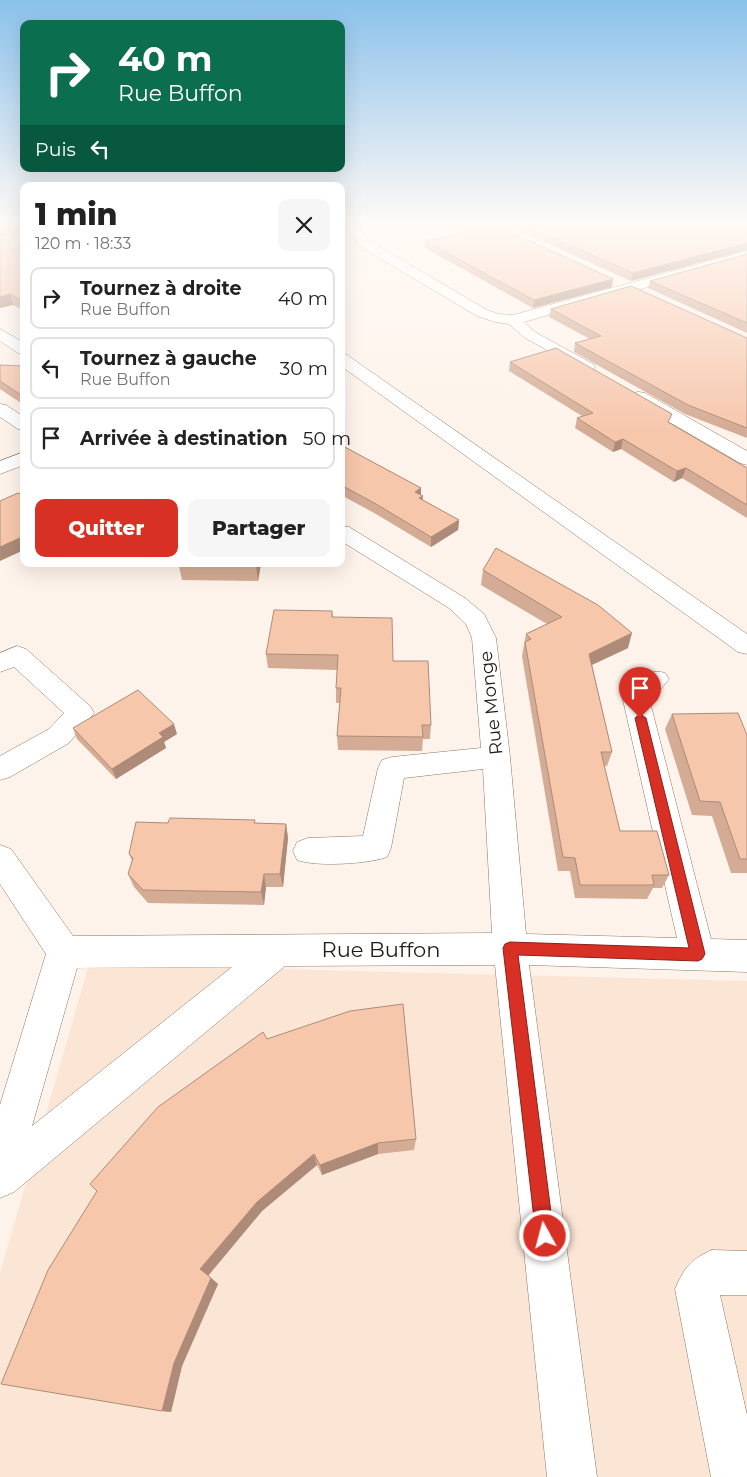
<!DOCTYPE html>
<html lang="fr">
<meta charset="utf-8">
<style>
:root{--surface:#fff;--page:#f6f6f6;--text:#222;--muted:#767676;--line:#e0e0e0;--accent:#d93025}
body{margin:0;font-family:Montserrat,sans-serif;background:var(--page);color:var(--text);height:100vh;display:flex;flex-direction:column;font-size:19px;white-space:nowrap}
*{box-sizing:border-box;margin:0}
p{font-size:16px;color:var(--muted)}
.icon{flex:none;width:28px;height:28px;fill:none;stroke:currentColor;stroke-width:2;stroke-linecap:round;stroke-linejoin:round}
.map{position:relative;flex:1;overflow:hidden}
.panel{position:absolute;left:20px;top:182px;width:325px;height:385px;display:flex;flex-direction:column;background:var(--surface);border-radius:10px;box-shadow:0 5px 20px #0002}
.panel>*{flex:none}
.guide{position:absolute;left:20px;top:20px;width:325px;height:152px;border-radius:10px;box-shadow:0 5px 20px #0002;background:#0b6e4f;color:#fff;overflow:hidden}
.pin{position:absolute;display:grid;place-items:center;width:42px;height:42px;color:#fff;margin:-51px -21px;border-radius:50% 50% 50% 0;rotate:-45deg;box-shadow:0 0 5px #0007}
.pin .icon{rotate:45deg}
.me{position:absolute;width:55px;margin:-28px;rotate:353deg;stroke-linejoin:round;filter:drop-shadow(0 0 4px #0008)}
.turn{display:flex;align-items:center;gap:18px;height:105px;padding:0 15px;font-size:22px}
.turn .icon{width:65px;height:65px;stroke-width:2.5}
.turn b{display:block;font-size:35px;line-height:42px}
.then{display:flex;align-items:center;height:48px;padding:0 15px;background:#0003;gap:10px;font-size:19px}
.round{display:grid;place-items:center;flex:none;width:52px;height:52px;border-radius:10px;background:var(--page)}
.summary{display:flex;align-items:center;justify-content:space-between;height:85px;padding:0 15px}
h1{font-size:30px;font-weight:800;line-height:38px}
.primary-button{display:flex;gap:10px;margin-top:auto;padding:10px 15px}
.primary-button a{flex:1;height:58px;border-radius:10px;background:var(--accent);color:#fff;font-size:20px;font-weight:800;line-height:58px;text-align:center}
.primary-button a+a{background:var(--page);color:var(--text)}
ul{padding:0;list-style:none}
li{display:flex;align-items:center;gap:15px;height:62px;margin:0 10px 8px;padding:0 5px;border:2px solid var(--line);border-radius:10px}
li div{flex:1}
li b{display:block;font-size:19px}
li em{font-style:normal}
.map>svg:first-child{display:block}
</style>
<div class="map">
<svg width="747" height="1477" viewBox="0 0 747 1477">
<rect width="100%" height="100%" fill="#fef3ea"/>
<path fill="#fbe6d6" d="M 89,964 L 747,981 L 747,1477 L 0,1477 L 0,1273 Z"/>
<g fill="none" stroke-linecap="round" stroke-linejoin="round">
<g stroke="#8f7664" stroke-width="1">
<path id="minor" d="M 346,225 L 358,225 L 368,240 L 487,310 L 498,314 L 513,315 L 747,251 L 747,259 L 524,322 L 535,332 L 593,364 L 595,367 L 593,370 L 587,372 L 525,338 L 509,324 L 495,322 L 477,316 L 359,246 Z
M 487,225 L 502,225 L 541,242 L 543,245 L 537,249 L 533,248 L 489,228 Z
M 0,329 L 24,343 L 24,355 L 18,353 L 0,341 Z
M 639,392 L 645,393 L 747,451 L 747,465 L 740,463 L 633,401 L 630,397 L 633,393 Z
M 0,404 L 6,405 L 24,417 L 24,430 L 18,429 L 0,417 Z
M 24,452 L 24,465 L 0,474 L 0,461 Z
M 341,526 L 349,527 L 465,598 L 484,614 L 496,638 L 510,757 L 526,934 L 677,938 L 623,700 C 632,684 646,667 665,673 L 669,679 L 650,702 L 711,939 L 747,940 L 747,972 L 529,965 L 597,1477 L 547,1477 L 495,965 L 285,966 L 14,1192 L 0,1198 L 0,1105 L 46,954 L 0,884 L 0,845 L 11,849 L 73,936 L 492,933 L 483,769 L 404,778 L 391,848 L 387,857 C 368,864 316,867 297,860 L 293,851 L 297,842 L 308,838 L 363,836 L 378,768 L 382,760 L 392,757 L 481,748 L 472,638 L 466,624 L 449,608 L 341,541 ZM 232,967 L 32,1126 L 77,968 Z
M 17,646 L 26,649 L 90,706 L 94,713 L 69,743 L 10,777 L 0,780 L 0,756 L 49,729 L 64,713 L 14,667 L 0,672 L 0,653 Z
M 712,1250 L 747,1251 L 747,1295 L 720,1295 L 747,1415 L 747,1477 L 711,1477 L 675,1289 C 684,1268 691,1259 712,1250 Z"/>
</g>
<g stroke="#8f7664" stroke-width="1">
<path id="major" d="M 341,353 L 347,355 L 747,634 L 747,654 L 738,652 L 341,366 Z"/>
</g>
<use href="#minor" fill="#fff" fill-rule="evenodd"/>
<use href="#major" fill="#fff" fill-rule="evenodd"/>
</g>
<path fill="#d4ab94" d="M 0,224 L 24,224 L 24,311 L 13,305 L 0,308 L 22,231 L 0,237 Z
M 456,224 L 493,224 L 612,287 L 533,308 L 425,248 L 425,241 L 458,234 Z
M 505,224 L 740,224 L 747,226 L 747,250 L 631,281 Z
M 747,254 L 747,333 L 648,288 L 650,281 Z
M 551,309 L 747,338 L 747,438 L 685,414 L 574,352 L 575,343 L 590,339 L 549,317 Z
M 510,362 L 669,423 L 747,468 L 747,518 L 682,478 L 674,482 L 621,449 L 613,452 L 575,428 L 577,418 L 582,416 L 509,371 Z
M 0,365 L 24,366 L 24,405 L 0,389 Z
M 341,445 L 421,488 L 421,495 L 423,500 L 459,520 L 458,530 L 431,547 L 376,514 L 341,495 Z
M 179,564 L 261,564 L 258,581 L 182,580 L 179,566 Z
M 483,570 L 628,648 L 592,665 L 612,752 L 607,766 L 604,766 L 620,831 L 669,875 L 662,888 L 653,888 L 647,899 L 575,898 L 570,871 L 558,871 L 522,656 L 526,634 L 547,624 L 481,585 Z
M 332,611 L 333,617 L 393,661 L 431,725 L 430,739 L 423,739 L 422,751 L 338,750 L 337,736 L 340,703 L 336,703 L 336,688 L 337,670 L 268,668 L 266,654 Z
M 672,714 L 747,735 L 747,873 L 731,873 L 712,816 L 692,815 L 665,729 Z
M 73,728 L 177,734 L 164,742 L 166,748 L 116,779 L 77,739 Z
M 255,823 L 286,824 L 288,838 L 283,887 L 266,887 L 264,905 L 148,903 L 134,887 L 128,874 L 132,861 L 129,854 Z
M 267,1039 L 416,1139 L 414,1150 L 378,1154 L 322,1175 L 317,1165 L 262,1211 L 208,1275 L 218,1284 L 182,1366 L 171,1412 L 162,1411 Z"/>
<path fill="#ad8b78" d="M 9,224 L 22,224 L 23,230 L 0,237 L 0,227 Z
M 747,243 L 747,250 L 631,281 L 633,273 Z
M 613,279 L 612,287 L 533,308 L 534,300 Z
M 10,294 L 13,305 L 0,308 L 0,297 Z
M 623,439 L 621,449 L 613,452 L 615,442 Z
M 686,468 L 682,478 L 674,482 L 677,471 Z
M 421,488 L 421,497 L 423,496 L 422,506 L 415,492 Z
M 459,520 L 458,530 L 431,547 L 431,537 Z
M 24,536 L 24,550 L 0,561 L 0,547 Z
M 256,564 L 261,564 L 258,581 L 256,566 Z
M 632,633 L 628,648 L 585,668 L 589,654 Z
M 174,724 L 177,734 L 164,742 L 166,748 L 116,779 L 112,769 L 159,733 Z
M 286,824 L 288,838 L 283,887 L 280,874 Z
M 264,874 L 266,887 L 264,905 L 261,892 Z
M 378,1143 L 378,1154 L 322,1175 L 320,1165 Z
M 314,1154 L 317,1165 L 262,1211 L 208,1276 L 200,1269 L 257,1202 Z
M 211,1278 L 218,1284 L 182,1366 L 171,1412 L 162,1411 L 174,1363 Z"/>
<path fill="#f7c7ac" stroke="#ad8b78" d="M 0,224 L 9,224 L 0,227 Z
M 23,224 L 24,224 L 24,302 L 10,294 L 0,297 L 0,239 L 22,232 Z
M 458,224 L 493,224 L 613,279 L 534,300 L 425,241 L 459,234 Z
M 522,224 L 740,224 L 747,226 L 747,243 L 633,273 Z
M 747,254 L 747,323 L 650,281 Z
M 631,286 L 747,338 L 747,428 L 688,405 L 575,343 L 601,336 L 551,309 Z
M 556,348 L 672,414 L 668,422 L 747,468 L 747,505 L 686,468 L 677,471 L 623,439 L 615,442 L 577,418 L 593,413 L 510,362 Z
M 0,365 L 24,366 L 24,397 L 0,381 Z
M 341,445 L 421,488 L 415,492 L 423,496 L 419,498 L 459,520 L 431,537 L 376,504 L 341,485 Z
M 24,492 L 24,536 L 0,547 L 0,501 L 18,493 L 20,494 Z
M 496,548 L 598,605 L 632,633 L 589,654 L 612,752 L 601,752 L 620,831 L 657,831 L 669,875 L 652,875 L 654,885 L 580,885 L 575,858 L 563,857 L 525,642 L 531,639 L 526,634 L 562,617 L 483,570 Z
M 179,564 L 256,564 L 256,566 L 179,566 Z
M 274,610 L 332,611 L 332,617 L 392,618 L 393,661 L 428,661 L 431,725 L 422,725 L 423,737 L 337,736 L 341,688 L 336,688 L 338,655 L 266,654 Z
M 138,690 L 174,724 L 159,733 L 163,737 L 112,769 L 73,728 Z
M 738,713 L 747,735 L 747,859 L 740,859 L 720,802 L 700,801 L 672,714 Z
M 170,818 L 255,820 L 254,823 L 286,824 L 280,874 L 264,874 L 261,892 L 143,890 L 128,874 L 133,858 L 129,854 L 136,822 L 168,823 Z
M 403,1004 L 416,1139 L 378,1143 L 320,1165 L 314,1154 L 257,1202 L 200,1269 L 211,1278 L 174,1363 L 162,1411 L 1,1384 L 48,1270 L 97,1191 L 90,1184 L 158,1107 L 263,1032 L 267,1039 L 350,1011 Z"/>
<linearGradient id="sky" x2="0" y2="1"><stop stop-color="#8bc1eb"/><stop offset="0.52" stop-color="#fffaf6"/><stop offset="1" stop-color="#fffaf6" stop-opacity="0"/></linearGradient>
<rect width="747" height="431" fill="url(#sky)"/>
<path fill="#d93025" stroke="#8d1f18" d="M 640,714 L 646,718 L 705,954 L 702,959 L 698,961 L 518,955 L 554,1236 L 551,1242 L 545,1245 L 539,1242 L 536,1236 L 503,948 L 505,944 L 510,942 L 689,948 L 635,718 Z"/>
<g text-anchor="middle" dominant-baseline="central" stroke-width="4" stroke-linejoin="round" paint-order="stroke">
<g font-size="18" fill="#231a12" stroke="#fff">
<text transform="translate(491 703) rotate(-96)">Rue Monge</text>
</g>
<g font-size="21" fill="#231a12" stroke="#fff">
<text x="381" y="949">Rue Buffon</text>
</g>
</g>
</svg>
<div class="pin" style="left:640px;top:718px;background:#d93025"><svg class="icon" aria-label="arrive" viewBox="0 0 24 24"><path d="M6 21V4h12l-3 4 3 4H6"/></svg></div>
<svg class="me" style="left:545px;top:1236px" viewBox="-20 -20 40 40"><circle r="17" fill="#d93025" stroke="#fff" stroke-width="3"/><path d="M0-11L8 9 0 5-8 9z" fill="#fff"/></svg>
<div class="guide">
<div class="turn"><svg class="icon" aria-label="right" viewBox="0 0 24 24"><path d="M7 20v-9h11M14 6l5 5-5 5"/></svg><div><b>40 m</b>Rue Buffon</div></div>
<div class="then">Puis<svg class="icon" aria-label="left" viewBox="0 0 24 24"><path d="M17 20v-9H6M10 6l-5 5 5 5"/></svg></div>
</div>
<section class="panel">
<div class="summary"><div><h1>1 min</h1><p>120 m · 18:33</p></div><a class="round"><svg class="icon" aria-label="close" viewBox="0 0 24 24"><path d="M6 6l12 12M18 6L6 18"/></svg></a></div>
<ul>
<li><svg class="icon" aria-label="right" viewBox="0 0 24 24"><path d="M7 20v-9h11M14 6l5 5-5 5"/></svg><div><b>Tournez à droite</b><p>Rue Buffon</p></div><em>40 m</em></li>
<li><svg class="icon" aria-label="left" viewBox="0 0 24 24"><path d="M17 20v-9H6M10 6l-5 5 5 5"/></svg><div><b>Tournez à gauche</b><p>Rue Buffon</p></div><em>30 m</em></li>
<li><svg class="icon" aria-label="arrive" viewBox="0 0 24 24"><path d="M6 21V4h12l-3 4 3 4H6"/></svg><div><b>Arrivée à destination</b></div><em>50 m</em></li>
</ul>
<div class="primary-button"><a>Quitter</a><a>Partager</a></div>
</section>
</div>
